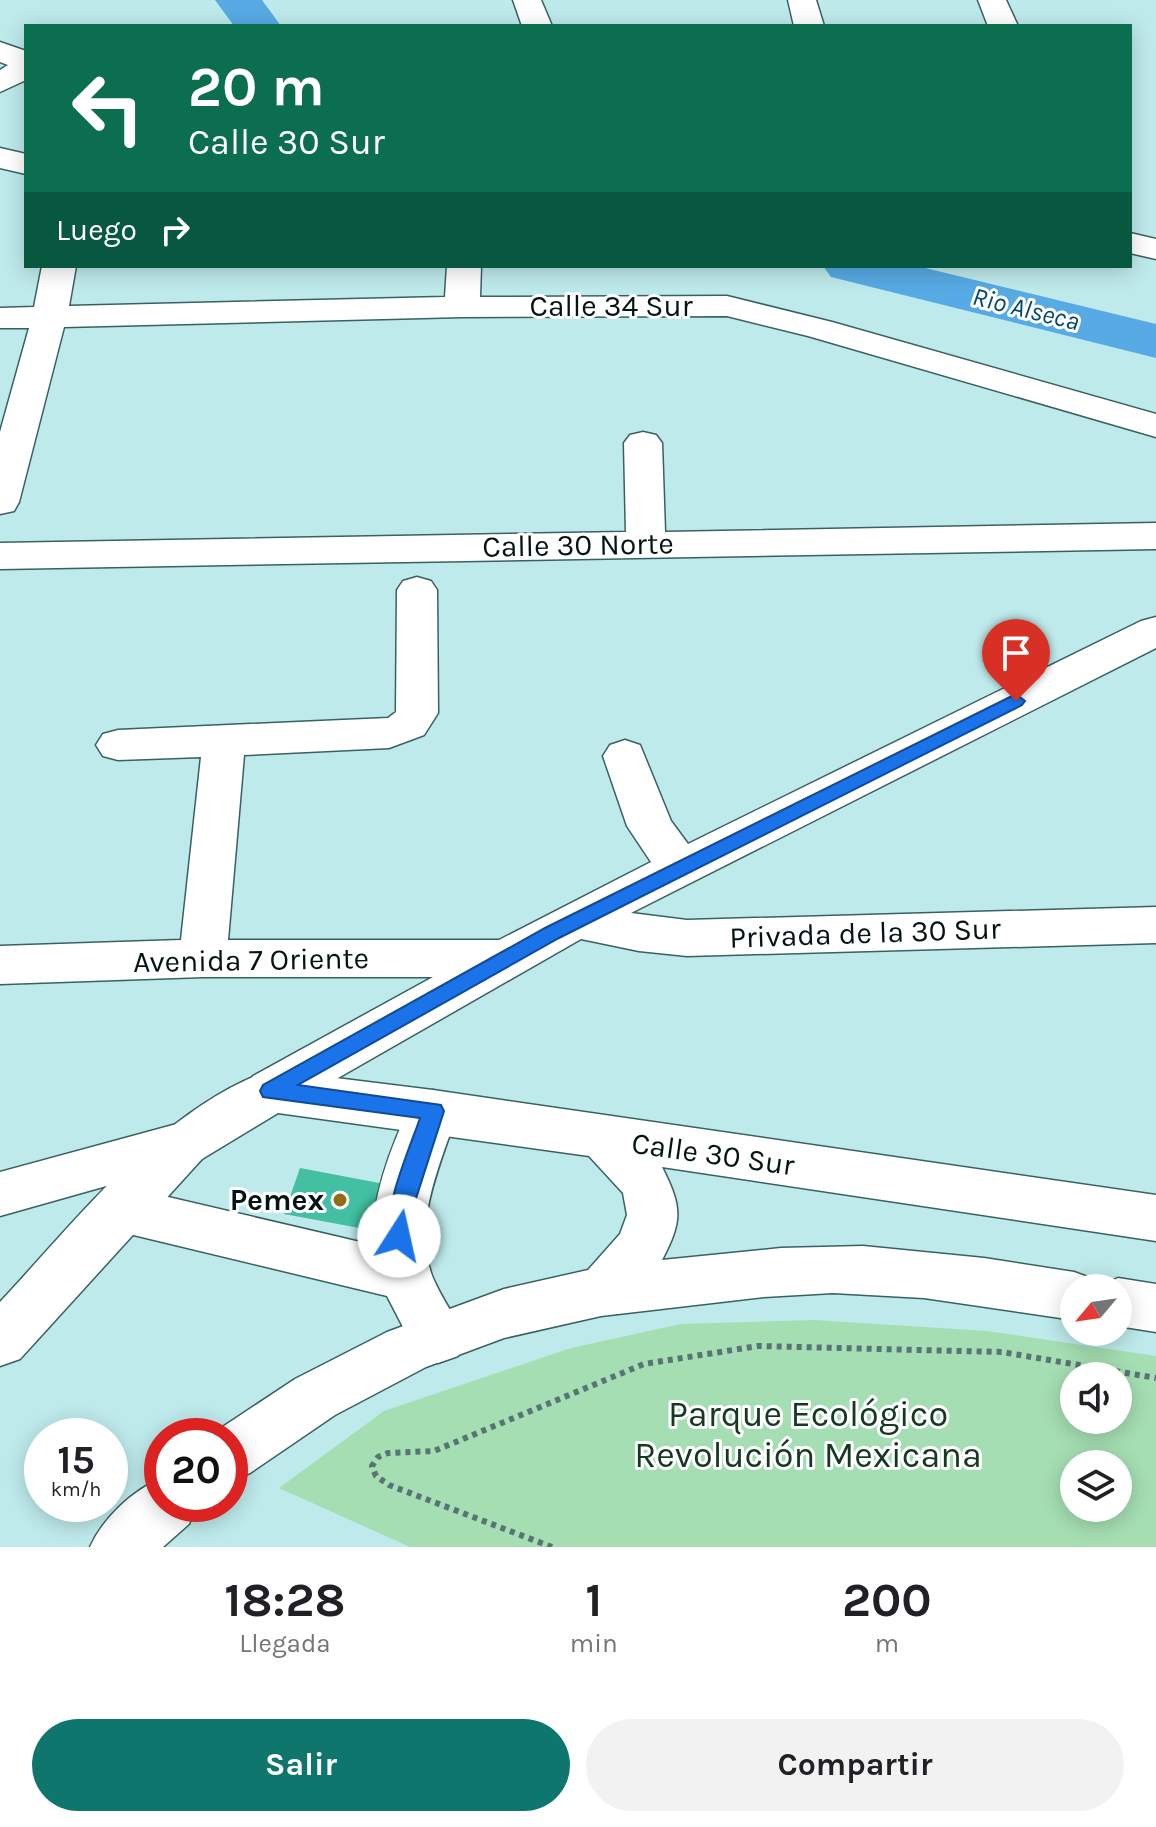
<!DOCTYPE html>
<html lang="es">
<meta charset="utf-8">
<style>
:root{--surface:#fff;--page:#f2f2f2;--text:#202124;--muted:#757577;--accent:#0f766e}
body{margin:0;font-family:Karla,sans-serif;background:var(--page);color:var(--text);height:100vh;display:flex;flex-direction:column;font-size:30px;white-space:nowrap}
*{box-sizing:border-box;margin:0}
p{font-size:26px;color:var(--muted)}
.icon{flex:none;width:44px;height:44px;fill:none;stroke:currentColor;stroke-width:2;stroke-linecap:round;stroke-linejoin:round}
.map{position:relative;height:1547px;overflow:hidden}
.details{display:flex;flex-direction:column;background:var(--surface);flex:1}
.details>*{flex:none}
.top-card{position:absolute;left:24px;top:24px;width:1108px;height:244px;border-radius:0px;box-shadow:0 4px 20px #0003;background:#0b6e4f;color:#fff;overflow:hidden}
.needle{width:52px;rotate:241deg}
.tools{position:absolute;left:1060px;top:1274px;display:grid;gap:16px}
.tools a{display:grid;place-items:center;width:72px;height:72px;border-radius:50%;background:var(--surface);box-shadow:0 4px 20px #0003;font-size:40px}
.speed{position:absolute;left:24px;top:1418px;display:flex;gap:16px;font-size:40px;font-weight:700;text-align:center}
.speed>*{display:grid;place-content:center;width:104px;height:104px;border-radius:50%;background:var(--surface);box-shadow:0 4px 20px #0003;line-height:1}
.speed small{font-size:20px;font-weight:400}
.speed .limit{border:12px solid #d22;background:#fff;color:#111}
.pin{position:absolute;display:grid;place-items:center;width:68px;height:68px;color:#fff;margin:-82px -34px;border-radius:50% 50% 50% 0;rotate:-45deg;box-shadow:0 0 8px #0007}
.pin .icon{rotate:45deg}
.me{position:absolute;width:88px;margin:-44px;rotate:10deg;stroke-linejoin:round;filter:drop-shadow(0 0 6px #0008)}
.turn{display:flex;align-items:center;gap:28px;height:168px;padding:0 32px;font-size:36px}
.turn .icon{width:104px;height:104px;stroke-width:2.5}
.turn b{display:block;font-size:56px;line-height:68px}
.then{display:flex;align-items:center;height:76px;padding:0 32px;background:#0003;gap:16px;font-size:30px}
.eta{display:flex;justify-content:space-evenly;align-items:center;height:136px;text-align:center}
.eta b{font-size:48px;font-weight:700;line-height:56px}
.primary-button{display:flex;gap:16px;margin-top:auto;padding:16px 32px}
.primary-button a{flex:1;height:92px;border-radius:48px;background:var(--accent);color:#fff;font-size:32px;font-weight:700;line-height:92px;text-align:center}
.primary-button a+a{background:var(--page);color:var(--text)}
.map>svg:first-child{display:block}
</style>
<div class="map">
<svg width="1156" height="1547" viewBox="0 0 1156 1547">
<rect width="100%" height="100%" fill="#beeaeb"/>
<path fill="#a5deb2" fill-rule="evenodd" d="M 814,1320 L 987,1331 L 1156,1356 L 1156,1547 L 410,1547 L 279,1488 L 384,1411 L 571,1348 L 681,1324 ZM 1074,1376 L 1118,1376 L 1118,1420 L 1074,1420 ZM 1074,1464 L 1118,1464 L 1118,1508 L 1074,1508 Z"/>
<g fill="none" stroke-linecap="round" stroke-linejoin="round">
<path fill="#57aae4" fill-rule="evenodd" d="M 215,0 L 262,0 L 281,26 L 234,26 Z
M 823,266 L 917,266 L 1156,324 L 1156,358 L 831,277 Z"/>
</g>
<path fill="#43c0a2" d="M 300,1168 L 395,1186 L 381,1232 L 284,1214 Z"/>
<g fill="none" stroke-linecap="round" stroke-linejoin="round">
<g stroke="#396161" stroke-width="3">
<path id="minor" d="M 513,0 L 541,0 L 552,26 L 522,26 Z
M 788,0 L 816,0 L 824,26 L 794,26 Z
M 978,0 L 1006,0 L 1018,26 L 988,26 Z
M 0,42 L 26,51 L 26,80 L 0,92 L 0,70 L 8,65 L 0,62 Z
M 0,148 L 26,154 L 26,174 L 0,168 Z
M 1130,233 L 1156,239 L 1156,259 L 1130,253 Z
M 42,266 L 76,266 L 69,306 L 445,297 L 447,266 L 481,266 L 480,297 L 727,296 L 832,322 L 1156,414 L 1156,437 L 808,336 L 727,316 L 462,317 L 64,327 L 19,502 L 14,511 L 0,514 L 0,432 L 29,328 L 0,328 L 0,308 L 34,307 Z
M 643,432 L 656,435 L 662,443 L 665,532 L 1156,523 L 1156,549 L 0,569 L 0,543 L 626,532 L 624,443 L 630,435 Z
M 417,577 L 431,581 L 437,590 L 438,713 L 424,735 L 389,748 L 244,755 L 228,940 L 499,940 L 651,862 L 627,826 L 603,756 L 610,745 L 625,740 L 640,745 L 671,821 L 688,844 L 1141,621 L 1156,617 L 1156,648 L 631,913 L 687,920 L 1156,907 L 1156,943 L 687,956 L 639,951 L 581,939 L 289,1106 L 271,1112 L 253,1106 L 246,1091 L 253,1076 L 433,977 L 203,977 L 0,984 L 0,946 L 181,940 L 201,757 L 118,760 L 103,756 L 96,745 L 103,734 L 118,730 L 388,718 L 396,712 L 397,590 L 403,581 Z
M 433,1090 L 451,1096 L 458,1111 C 441,1163 411,1224 433,1278 C 442,1299 456,1318 466,1338 L 458,1356 L 438,1363 L 418,1356 L 387,1296 L 121,1232 L 102,1225 L 95,1209 L 102,1193 L 121,1186 L 373,1245 C 370,1197 394,1139 415,1096 Z
M 184,1122 L 202,1129 L 210,1144 L 202,1159 L 0,1216 L 0,1172 Z"/>
</g>
<g stroke="#396161" stroke-width="3">
<path id="major" d="M 271,1070 L 433,1090 L 1156,1195 L 1156,1241 L 662,1167 C 682,1207 683,1220 662,1260 L 781,1248 L 863,1246 L 984,1258 L 1074,1272 L 1093,1279 L 1097,1288 L 1118,1278 L 1156,1284 L 1156,1332 L 1118,1326 L 1118,1288 L 1074,1288 L 1074,1320 L 924,1298 L 833,1293 L 764,1297 L 601,1316 L 504,1338 L 426,1367 L 335,1415 L 250,1473 L 230,1481 L 230,1436 L 209,1436 L 295,1379 L 387,1332 L 504,1289 L 588,1270 L 620,1234 L 627,1215 L 623,1193 L 589,1156 L 278,1113 L 202,1159 L 20,1359 L 0,1366 L 0,1302 C 76,1221 163,1107 271,1070 Z
M 162,1478 L 162,1504 L 197,1504 L 189,1524 L 163,1547 L 90,1547 C 103,1518 133,1490 162,1478 Z"/>
</g>
<path stroke="#587474" stroke-width="6" stroke-dasharray="5 5" stroke-linecap="butt" d="M 552,1547 L 389,1485 L 376,1476 L 372,1466 L 378,1457 L 388,1453 L 434,1451 L 644,1364 L 758,1346 L 1002,1352 L 1156,1378"/>
<use href="#minor" fill="#fff" fill-rule="evenodd"/>
<use href="#major" fill="#fff" fill-rule="evenodd"/>
</g>
<path fill="#1a73e8" stroke="#114b97" stroke-width="2" d="M 1016,694 L 1025,701 L 1022,705 L 559,938 L 298,1085 L 441,1105 L 444,1111 L 412,1211 L 407,1243 L 399,1246 L 391,1243 C 379,1217 411,1145 420,1118 L 263,1097 L 260,1091 L 263,1085 L 545,928 Z"/>
<circle fill="#926d14" stroke="#fff" stroke-width="3" cx="340" cy="1200" r="8"/>
<g text-anchor="middle" dominant-baseline="central" stroke-width="6" stroke-linejoin="round" paint-order="stroke">
<g font-size="26" font-style="italic" fill="#03486e" stroke="#fff">
<text transform="translate(1026 309) rotate(14)">Rio Alseca</text>
</g>
<g font-size="30" fill="#041313" stroke="#fff">
<text x="611" y="306">Calle 34 Sur</text>
<text transform="translate(578 545) rotate(-1)">Calle 30 Norte</text>
<text transform="translate(865 933) rotate(-2)">Privada de la 30 Sur</text>
<text transform="translate(251 960) rotate(-1)">Avenida 7 Oriente</text>
<text transform="translate(713 1154) rotate(8)">Calle 30 Sur</text>
</g>
<g font-size="30" font-weight="bold" fill="#041313" stroke="#fff" text-anchor="end">
<text x="324" y="1200">Pemex</text>
</g>
<g font-size="36" fill="#153820" stroke="#fff">
<text x="808" y="1414">Parque Ecológico<tspan x="808" dy="41">Revolución Mexicana</tspan></text>
</g>
</g>
</svg>
<div class="tools">
<a><svg class="needle" viewBox="-14 -14 28 28"><path d="M0-13l5 13h-10z" fill="#e53935"/><path d="M0 13l5-13h-10z" fill="#757577"/></svg></a>
<a><svg class="icon" aria-label="sound" viewBox="0 0 24 24"><path d="M4 9h4l5-4v14l-5-4H4zM17 9q2 3 0 6"/></svg></a>
<a><svg class="icon" aria-label="layers" viewBox="0 0 24 24"><path d="M12 4l9 5-9 5-9-5zM3 14l9 5 9-5"/></svg></a>
</div>
<div class="speed"><div>15<small>km/h</small></div><div class="limit">20</div></div>
<div class="pin" style="left:1016px;top:701px;background:#d93025"><svg class="icon" aria-label="arrive" viewBox="0 0 24 24"><path d="M6 21V4h12l-3 4 3 4H6"/></svg></div>
<svg class="me" style="left:399px;top:1236px" viewBox="-20 -20 40 40"><circle r="19" fill="#fff"/><path d="M0-13L10 11 0 6-10 11z" fill="#1a73e8"/></svg>
<div class="top-card">
<div class="turn"><svg class="icon" aria-label="left" viewBox="0 0 24 24"><path d="M17 20v-9H6M10 6l-5 5 5 5"/></svg><div><b>20 m</b>Calle 30 Sur</div></div>
<div class="then">Luego<svg class="icon" aria-label="right" viewBox="0 0 24 24"><path d="M7 20v-9h11M14 6l5 5-5 5"/></svg></div>
</div>
</div>
<section class="details">
<div class="eta">
<div><b>18:28</b><p>Llegada</p></div>
<div><b>1</b><p>min</p></div>
<div><b>200</b><p>m</p></div>
</div>
<div class="primary-button"><a>Salir</a><a>Compartir</a></div>
</section>
